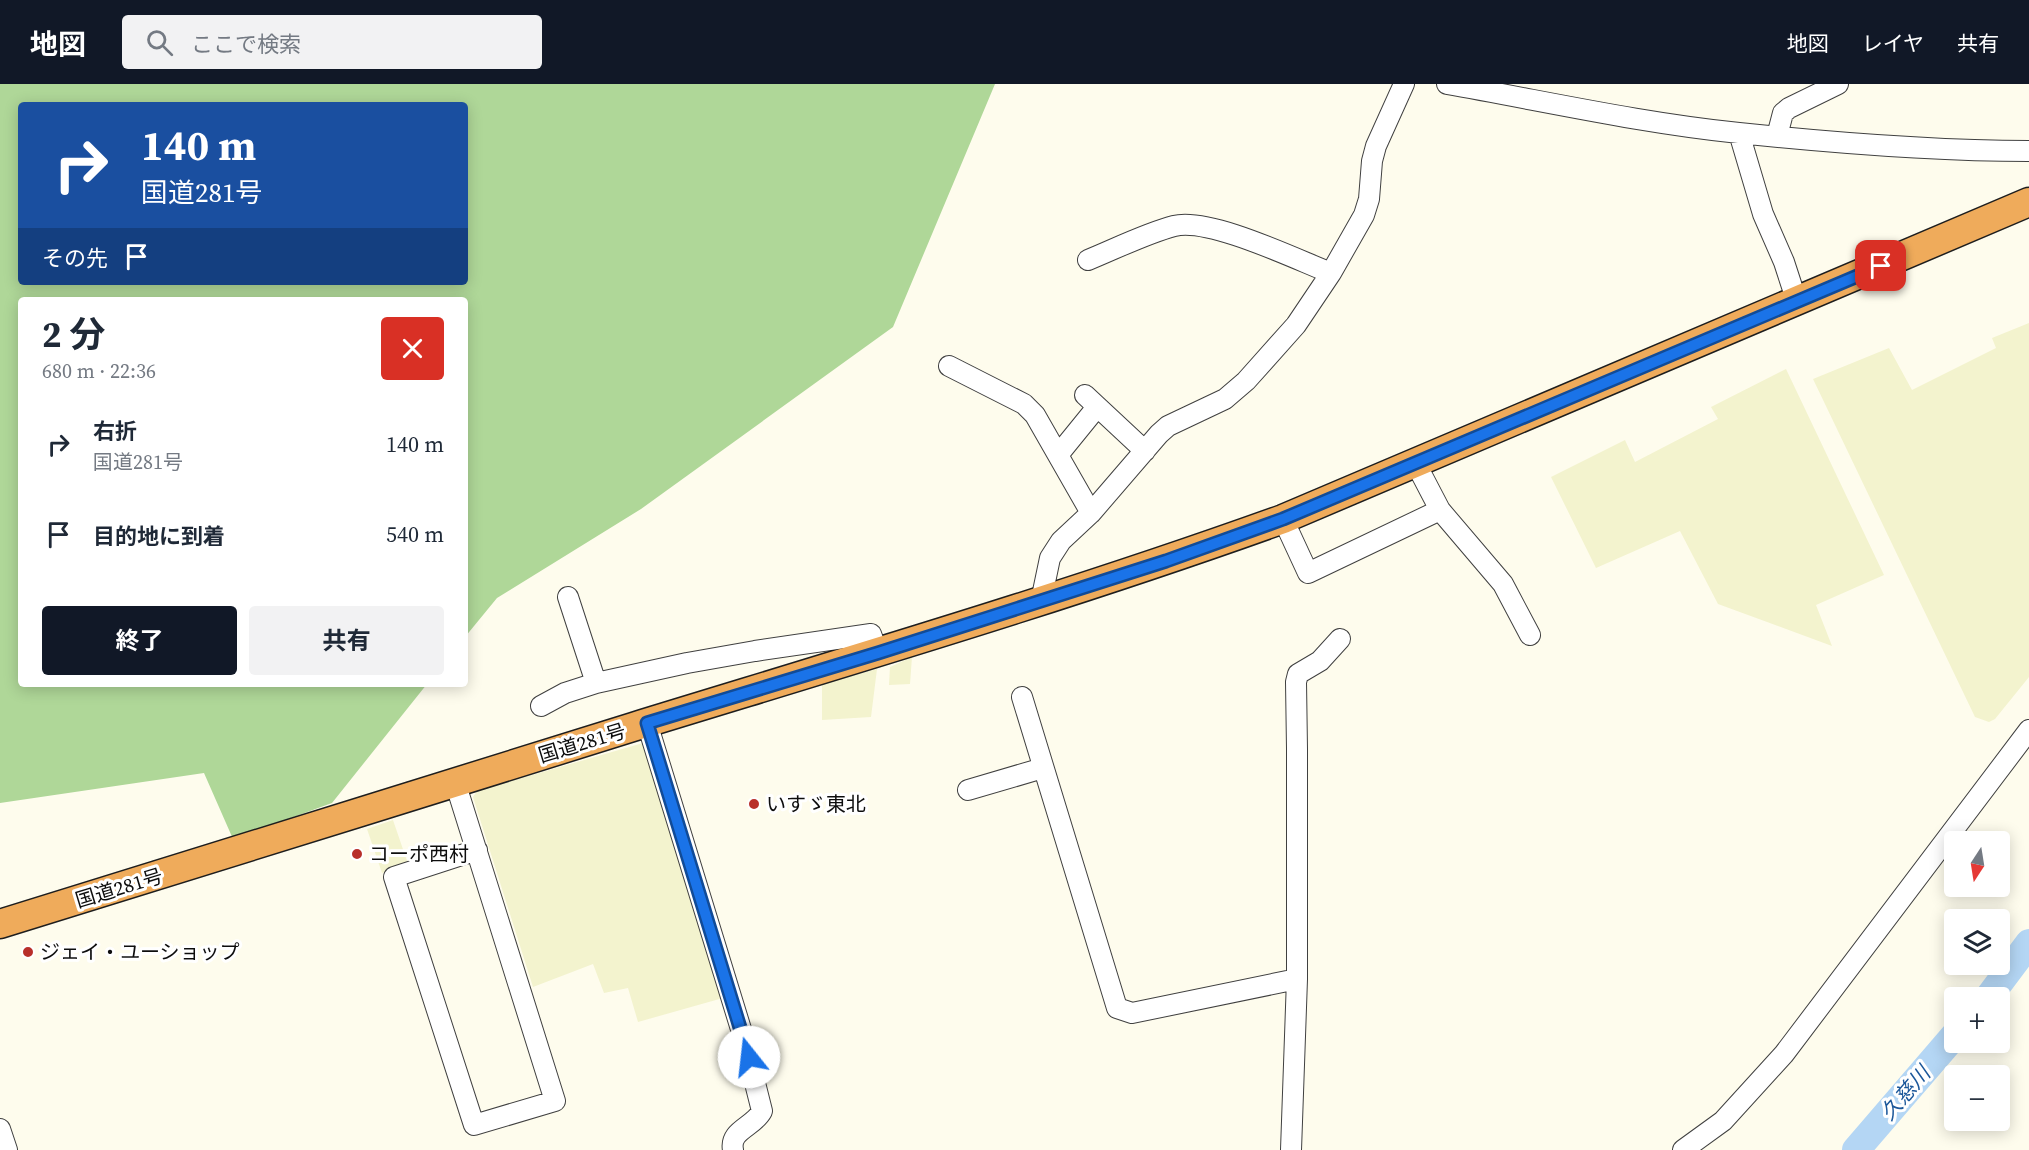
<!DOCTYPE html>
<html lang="ja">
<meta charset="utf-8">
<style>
:root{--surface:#fff;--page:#f2f2f3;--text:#1f2937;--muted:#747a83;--accent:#111827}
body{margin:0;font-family:"Source Serif 4","Noto Sans JP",serif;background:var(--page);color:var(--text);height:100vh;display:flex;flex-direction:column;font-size:22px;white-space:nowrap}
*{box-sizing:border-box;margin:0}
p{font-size:20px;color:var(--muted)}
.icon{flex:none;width:33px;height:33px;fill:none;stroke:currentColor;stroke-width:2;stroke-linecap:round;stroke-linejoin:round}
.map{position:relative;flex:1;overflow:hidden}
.details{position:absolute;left:18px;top:213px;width:450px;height:390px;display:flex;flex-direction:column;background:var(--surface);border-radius:6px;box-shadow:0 3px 15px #0003}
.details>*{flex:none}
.banner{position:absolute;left:18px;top:18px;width:450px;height:183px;border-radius:6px;box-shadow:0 3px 15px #0003;background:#1a4fa0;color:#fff;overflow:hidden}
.needle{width:39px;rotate:192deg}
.tools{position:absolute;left:1944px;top:747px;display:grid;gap:12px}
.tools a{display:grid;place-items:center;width:66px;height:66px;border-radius:6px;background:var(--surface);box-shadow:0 3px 15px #0003;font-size:30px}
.pin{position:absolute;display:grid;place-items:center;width:51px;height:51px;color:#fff;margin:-26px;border-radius:12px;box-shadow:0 3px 9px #0006}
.me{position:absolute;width:66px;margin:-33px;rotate:344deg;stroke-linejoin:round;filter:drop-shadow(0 0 4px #0008)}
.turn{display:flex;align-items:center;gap:21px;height:126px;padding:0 24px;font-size:27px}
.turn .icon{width:78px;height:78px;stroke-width:2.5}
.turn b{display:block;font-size:42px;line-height:51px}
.then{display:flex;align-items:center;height:57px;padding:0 24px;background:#0003;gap:12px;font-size:22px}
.round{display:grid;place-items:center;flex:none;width:63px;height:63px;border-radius:6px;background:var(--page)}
.head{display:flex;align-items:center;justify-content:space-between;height:102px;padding:0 24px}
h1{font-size:36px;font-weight:700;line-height:45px}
.button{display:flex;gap:12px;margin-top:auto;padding:12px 24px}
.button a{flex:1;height:69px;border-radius:6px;background:var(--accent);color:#fff;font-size:24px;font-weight:700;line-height:69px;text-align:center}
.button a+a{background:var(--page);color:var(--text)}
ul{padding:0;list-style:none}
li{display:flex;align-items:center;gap:18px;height:90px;padding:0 24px}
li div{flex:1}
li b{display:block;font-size:22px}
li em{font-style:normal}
header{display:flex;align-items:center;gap:36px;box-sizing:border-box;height:84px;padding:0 30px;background:var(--accent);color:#fff}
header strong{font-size:28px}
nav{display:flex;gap:33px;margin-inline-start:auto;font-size:21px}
.search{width:420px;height:54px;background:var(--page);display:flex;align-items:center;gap:15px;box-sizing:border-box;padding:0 21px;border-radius:6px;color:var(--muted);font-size:22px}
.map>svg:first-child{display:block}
</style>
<header>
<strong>地図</strong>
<div class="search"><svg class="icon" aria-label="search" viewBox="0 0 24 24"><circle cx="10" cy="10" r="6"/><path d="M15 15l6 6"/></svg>ここで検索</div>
<nav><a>地図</a><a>レイヤ</a><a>共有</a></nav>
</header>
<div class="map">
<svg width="2029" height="1066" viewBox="0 0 2029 1066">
<rect width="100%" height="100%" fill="#fefced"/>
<path fill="#f3f3ce" d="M 2029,239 L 2029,593 L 1995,635 L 1989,638 L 1975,633 L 1813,295 L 1889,264 L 1912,306 L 1996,264 L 1992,254 Z
M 1786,285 L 1884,491 L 1816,521 L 1832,562 L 1718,520 L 1680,447 L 1596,484 L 1551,393 L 1625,356 L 1635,378 L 1718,335 L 1711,323 Z
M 912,573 L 910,600 L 889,601 L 890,583 Z
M 877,585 L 871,633 L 822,636 L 822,600 Z
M 643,659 L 723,914 L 638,938 L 628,904 L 604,909 L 593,880 L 533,903 L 473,713 L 477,707 Z
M 393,736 L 408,780 L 382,789 L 367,745 Z"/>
<path fill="#afd798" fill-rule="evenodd" d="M 0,0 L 995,0 L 893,243 L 641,425 L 497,514 L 465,553 L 465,216 L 21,216 L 21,600 L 427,600 L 332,719 L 233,755 L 204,689 L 0,719 ZM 21,21 L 465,21 L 465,198 L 21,198 Z"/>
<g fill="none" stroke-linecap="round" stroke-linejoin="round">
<path stroke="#b4d6f4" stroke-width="28" d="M 1988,914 L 2029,859
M 1856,1066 L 1954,952"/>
<g stroke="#404040" stroke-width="22">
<path id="minor" d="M 1447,0 C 1544,17 1641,39 1739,49 C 1835,59 1932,67 2029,67
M 1739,49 L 1763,130 L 1784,178 L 1797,218
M 1777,52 L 1783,29 L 1789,24 L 1838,0
M 1088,176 C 1115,165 1147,149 1174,142 C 1209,133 1295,175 1331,189
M 949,282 L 1024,320 L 1035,331 L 1091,429
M 1085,311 L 1145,367
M 1058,371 L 1097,323
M 1416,380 L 1440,426 L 1503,500 L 1530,551
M 1283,435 L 1308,489 L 1440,426
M 568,513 L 596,599
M 1041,517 L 1050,474 L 1061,457 L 1091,429 L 1159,350 L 1168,342 L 1225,315 L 1246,297 L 1296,241 L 1331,189 L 1364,131 L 1369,115 L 1372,77 L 1376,62 L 1404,0
M 1022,613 L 1117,924 L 1132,929 L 1297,895
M 541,622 L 565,609 L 596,599 L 687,579 L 755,567 L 871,550 L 878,569
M 647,639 L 744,955 L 762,1027 C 754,1043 729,1046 733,1066
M 455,698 L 555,1017 L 474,1041 L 394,793 L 477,766
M 968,706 L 1043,684
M 0,1045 L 7,1066
M 1291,1066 L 1297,895 L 1297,665 L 1296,598 L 1298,590 L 1320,577 L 1340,555
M 1683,1066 L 1723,1037 L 1784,970 L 2029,646"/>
</g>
<g stroke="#1e1e1e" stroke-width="31">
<path id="highway" d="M 0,840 C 211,776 422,708 633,643 C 851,576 1069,512 1283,435 L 2029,118"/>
</g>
<use href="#minor" stroke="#fff" stroke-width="20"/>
<use href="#highway" stroke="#efab5b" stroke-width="28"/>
</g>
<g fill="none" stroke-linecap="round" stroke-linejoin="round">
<g stroke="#114b97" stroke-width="15">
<path id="route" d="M 749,973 L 647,639 L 878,569 L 1166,477 L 1283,435 L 1881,182"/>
</g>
<use href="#route" stroke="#1a73e8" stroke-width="10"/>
</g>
<g fill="#b82f2a" stroke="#fff" stroke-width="2">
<circle cx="754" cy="720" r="6"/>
<circle cx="357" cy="770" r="6"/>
<circle cx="28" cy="868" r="6"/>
</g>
<g text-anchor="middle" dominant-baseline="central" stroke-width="6" stroke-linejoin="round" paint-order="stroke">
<g font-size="20" fill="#0d0d0d" stroke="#fff">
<text transform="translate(582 659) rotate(-17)">国道281号</text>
<text transform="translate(119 804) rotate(-17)">国道281号</text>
</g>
<g font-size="20" fill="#0d0d0d" stroke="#fff" text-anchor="start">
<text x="766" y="720">いすゞ東北</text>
<text x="369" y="770">コーポ西村</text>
<text x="40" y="868">ジェイ・ユーショップ</text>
</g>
<g font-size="21" font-style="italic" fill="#1b579a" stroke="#fff">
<text transform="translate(1905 1009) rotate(-49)">久慈川</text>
</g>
</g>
</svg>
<div class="tools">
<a><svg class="needle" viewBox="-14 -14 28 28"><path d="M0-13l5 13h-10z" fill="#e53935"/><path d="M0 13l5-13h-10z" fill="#747a83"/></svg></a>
<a><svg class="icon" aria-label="layers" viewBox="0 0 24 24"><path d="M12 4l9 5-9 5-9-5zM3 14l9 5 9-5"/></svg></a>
<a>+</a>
<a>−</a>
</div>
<div class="pin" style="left:1881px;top:182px;background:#d93025"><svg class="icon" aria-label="arrive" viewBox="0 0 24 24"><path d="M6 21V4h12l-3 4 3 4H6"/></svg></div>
<svg class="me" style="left:749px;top:973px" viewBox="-20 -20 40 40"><circle r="19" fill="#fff"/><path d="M0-13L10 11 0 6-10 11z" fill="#1a73e8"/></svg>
<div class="banner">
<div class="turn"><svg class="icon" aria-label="right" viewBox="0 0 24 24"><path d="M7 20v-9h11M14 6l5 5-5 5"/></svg><div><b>140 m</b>国道281号</div></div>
<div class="then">その先<svg class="icon" aria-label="arrive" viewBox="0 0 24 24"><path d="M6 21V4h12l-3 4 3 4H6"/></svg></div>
</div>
<section class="details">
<div class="head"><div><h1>2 分</h1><p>680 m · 22:36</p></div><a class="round" style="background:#d93025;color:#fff"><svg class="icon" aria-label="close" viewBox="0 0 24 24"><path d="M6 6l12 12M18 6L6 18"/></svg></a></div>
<ul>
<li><svg class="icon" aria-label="right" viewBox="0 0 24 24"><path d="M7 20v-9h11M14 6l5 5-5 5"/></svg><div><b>右折</b><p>国道281号</p></div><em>140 m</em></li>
<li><svg class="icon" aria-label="arrive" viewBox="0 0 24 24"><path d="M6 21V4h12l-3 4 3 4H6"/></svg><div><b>目的地に到着</b></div><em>540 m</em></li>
</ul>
<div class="button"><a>終了</a><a>共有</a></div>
</section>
</div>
